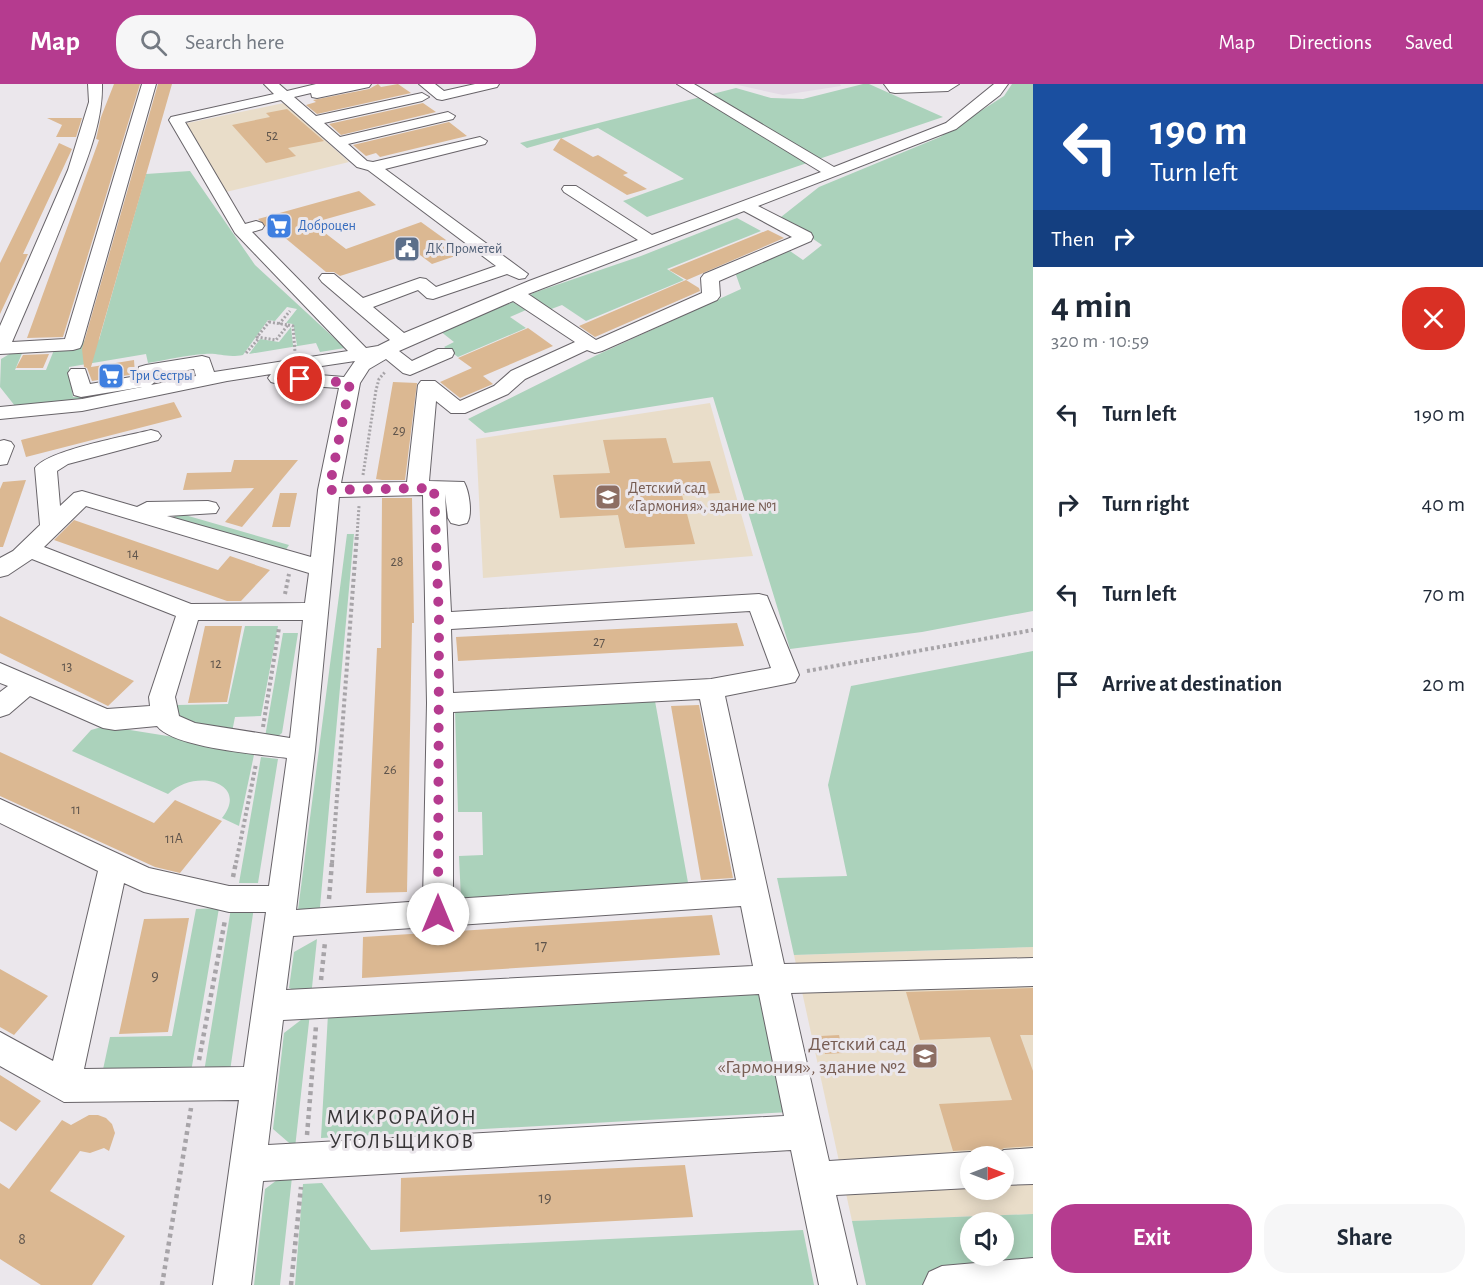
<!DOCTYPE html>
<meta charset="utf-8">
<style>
:root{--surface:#fff;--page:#f6f6f7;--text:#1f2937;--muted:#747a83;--accent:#b53b8f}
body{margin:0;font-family:"Alegreya Sans",sans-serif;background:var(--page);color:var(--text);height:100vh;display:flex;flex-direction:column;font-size:22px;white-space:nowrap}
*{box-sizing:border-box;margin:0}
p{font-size:20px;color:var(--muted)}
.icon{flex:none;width:33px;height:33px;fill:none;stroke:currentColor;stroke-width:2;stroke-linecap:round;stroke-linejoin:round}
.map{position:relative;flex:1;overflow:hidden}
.details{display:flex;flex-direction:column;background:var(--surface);width:450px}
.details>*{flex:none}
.top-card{background:#1a4fa0;color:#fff;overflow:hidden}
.needle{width:39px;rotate:90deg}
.controls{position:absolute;left:960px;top:1062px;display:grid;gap:12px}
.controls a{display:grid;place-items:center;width:54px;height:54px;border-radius:50%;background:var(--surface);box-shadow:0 3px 15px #0003;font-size:30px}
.pin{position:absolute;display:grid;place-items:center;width:51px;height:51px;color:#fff;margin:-26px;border:3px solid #fff;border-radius:50%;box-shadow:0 2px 6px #0007}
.me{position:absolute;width:66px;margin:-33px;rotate:0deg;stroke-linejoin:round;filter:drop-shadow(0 0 4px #0008)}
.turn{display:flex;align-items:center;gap:21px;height:126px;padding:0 18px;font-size:27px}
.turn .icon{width:78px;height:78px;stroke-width:2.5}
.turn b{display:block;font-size:42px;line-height:51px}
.then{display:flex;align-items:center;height:57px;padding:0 18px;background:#0003;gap:12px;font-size:22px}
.round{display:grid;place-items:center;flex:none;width:63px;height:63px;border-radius:24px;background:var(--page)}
.headline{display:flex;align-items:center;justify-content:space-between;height:102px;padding:0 18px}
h1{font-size:36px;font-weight:700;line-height:45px}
.action{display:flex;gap:12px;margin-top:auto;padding:12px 18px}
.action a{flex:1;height:69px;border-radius:24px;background:var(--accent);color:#fff;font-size:24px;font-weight:700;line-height:69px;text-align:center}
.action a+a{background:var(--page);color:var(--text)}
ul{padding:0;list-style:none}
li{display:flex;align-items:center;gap:18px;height:90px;padding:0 18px}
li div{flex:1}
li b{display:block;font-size:22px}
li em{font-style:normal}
header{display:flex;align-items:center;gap:36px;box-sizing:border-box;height:84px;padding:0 30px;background:var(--accent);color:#fff}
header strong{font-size:28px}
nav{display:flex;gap:33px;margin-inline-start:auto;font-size:21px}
.search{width:420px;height:54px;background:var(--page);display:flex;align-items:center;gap:15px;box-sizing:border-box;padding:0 21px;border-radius:24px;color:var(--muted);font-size:22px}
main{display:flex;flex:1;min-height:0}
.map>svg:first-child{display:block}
</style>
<header>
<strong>Map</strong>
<div class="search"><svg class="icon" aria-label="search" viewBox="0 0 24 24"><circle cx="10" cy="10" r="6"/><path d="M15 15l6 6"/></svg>Search here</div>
<nav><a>Map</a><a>Directions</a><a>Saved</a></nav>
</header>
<main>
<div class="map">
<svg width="1033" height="1201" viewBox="0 0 1033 1201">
<rect width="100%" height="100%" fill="#ebe7ec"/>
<path fill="#e3dae5" d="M 733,0 L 840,0 L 841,2 L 783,11 Z"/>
<path fill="#e9ddc9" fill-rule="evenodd" d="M 284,19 L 349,78 L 226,108 L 183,40 Z
M 710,319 L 753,472 L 483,494 L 476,355 Z
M 1033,863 L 1033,1130 L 852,1137 L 794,871 ZM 970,1072 L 1004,1072 L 1004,1106 L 970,1106 Z"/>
<path fill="#abd2bb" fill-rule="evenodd" d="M 863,0 L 869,0 L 943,33 L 647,133 L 623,117 L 684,95 L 598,44 L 527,64 L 520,59 L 736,4 L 771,14 L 803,15 Z
M 1012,0 L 1033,0 L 1033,527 L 922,548 L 790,565 L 713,313 L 485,349 L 468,335 L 597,271 L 741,205 L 735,188 L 790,167 L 803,176 L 822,161 L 781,133 L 819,103 L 940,53 L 1004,12 Z
M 190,87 L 255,181 L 345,264 L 320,268 L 316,259 L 249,270 L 260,255 L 279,258 L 291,243 L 293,261 L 297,261 L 293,240 L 286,239 L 297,225 L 287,223 L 275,237 L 268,236 L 243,271 C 226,274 220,269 205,270 C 186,271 167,276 148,279 L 146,270 L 69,283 L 73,313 L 131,303 L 132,307 L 62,320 L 15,322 L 0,303 L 1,275 L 13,268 L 23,267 L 15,286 L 46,286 L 54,266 L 75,266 L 78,257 L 99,256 L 146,90 Z
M 737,134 L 761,147 L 667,185 L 684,196 L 586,237 L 562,221 L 546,227 L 529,212 L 533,209 L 641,172 Z
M 513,218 L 526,226 L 510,233 L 526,244 L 458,273 L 444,263 L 454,258 L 440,247 Z
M 178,429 L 289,461 L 283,470 L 171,436 Z
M 347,450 L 354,450 L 319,834 L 298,826 Z
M 245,542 L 278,542 L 261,632 L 235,633 L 232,648 L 204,649 L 174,630 L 177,621 L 228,620 Z
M 283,549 L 298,549 L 282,649 L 277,653 L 265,653 Z
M 1033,567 L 1033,863 L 794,871 L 777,794 L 847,792 L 828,701 L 851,602 Z
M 655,617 L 689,804 L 461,815 L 459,772 L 483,771 L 482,728 L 458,728 L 455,625 Z
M 105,642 L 255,666 L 239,742 L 222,734 C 250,699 196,683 168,710 L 72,667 L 91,646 Z
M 261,673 L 278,675 L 258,799 L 239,799 Z
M 254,823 L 230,987 L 204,988 L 231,824 Z
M 219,824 L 191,988 L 102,990 L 110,953 L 172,952 L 196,825 Z
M 317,855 L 311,913 L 289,904 L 294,868 Z
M 764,908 L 790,1028 L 321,1054 L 328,930 Z
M 310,929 L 295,1064 L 273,1045 L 284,949 Z
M 293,1084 L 280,1201 L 254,1201 L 265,1105 Z
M 322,1099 L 371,1166 L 803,1146 L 814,1201 L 295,1201 L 303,1100 Z
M 1033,1130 L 1033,1201 L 866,1201 L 852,1137 ZM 970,1138 L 1004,1138 L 1004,1172 L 970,1172 Z"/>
<path fill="#dbb892" d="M 114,0 L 140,0 L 63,253 L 27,254 L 99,56 L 96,55 L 101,33 Z
M 158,0 L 172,0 L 91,283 L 134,276 L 135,290 L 92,297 L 87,284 L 84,283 L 82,265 Z
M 378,0 L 381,3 L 398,0 L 411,9 L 317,30 L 306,21 L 316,18 L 313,16 L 369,5 Z
M 423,19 L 436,28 L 341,51 L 329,40 Z
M 287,25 L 324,57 L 288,64 L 296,72 L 266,79 L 232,41 L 270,33 L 266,29 Z
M 47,34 L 82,34 L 76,53 L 56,53 L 62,41 Z
M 449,38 L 467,52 L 380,73 L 376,69 L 366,72 L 353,61 Z
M 561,54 L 593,73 L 598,71 L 628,89 L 623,91 L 647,105 L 627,111 L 553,66 Z
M 59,59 L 72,65 L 23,170 L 28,170 L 0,230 L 0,179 Z
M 359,107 L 376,121 L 312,139 L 346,165 L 421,138 L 464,169 L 432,180 L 416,168 L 340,192 L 334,188 L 326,188 L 278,148 L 274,150 L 258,135 Z
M 768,146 L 784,154 L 687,196 L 669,186 Z
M 686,196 L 699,204 L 700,207 L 595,253 L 579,242 Z
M 528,244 L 553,262 L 483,292 L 493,300 L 460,314 L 440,298 L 472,284 L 458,274 Z
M 49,270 L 43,284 L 16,284 L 23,271 Z
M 393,298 L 417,299 L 405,396 L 382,396 L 376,395 Z
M 174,318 L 182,333 L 26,373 L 21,356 Z
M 666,354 L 673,379 L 710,377 L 720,409 L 682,411 L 695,460 L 625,464 L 618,431 L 560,434 L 553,391 L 610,389 L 603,356 Z
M 234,376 L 298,376 L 242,443 L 225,438 L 254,404 L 183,406 L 187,389 L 231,388 Z
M 26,396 L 3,463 L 0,463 L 0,405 L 3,398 Z
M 280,409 L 297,409 L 290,443 L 272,443 Z
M 382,414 L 412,414 L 414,539 L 412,539 L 407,808 L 366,809 L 377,564 L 381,564 Z
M 74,436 L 218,486 L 230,472 L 270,486 L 241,517 L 227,517 L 54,456 Z
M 0,532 L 134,597 L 108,622 L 0,569 Z
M 737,539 L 744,562 L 458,577 L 456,553 Z
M 205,542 L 242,542 L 227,618 L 188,619 Z
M 699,621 L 733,794 L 701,796 L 671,622 Z
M 0,668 L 154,739 L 175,716 L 222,737 L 180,789 L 155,783 L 0,712 Z
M 712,831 L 720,871 L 362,894 L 363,853 Z
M 189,834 L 168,948 L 119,950 L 144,835 Z
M 0,885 L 48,912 L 14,951 L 0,943 Z
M 1033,904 L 1033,951 L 1020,951 L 1033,987 L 1033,1062 L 1004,1064 L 990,1072 L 982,1072 L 970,1066 L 953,1067 L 939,1020 L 1012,1016 L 990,953 L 920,956 L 906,908 Z
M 839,951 L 843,969 L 825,970 L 821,952 Z
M 0,991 L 41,1017 L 16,1047 L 0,1037 Z
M 89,1031 L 98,1031 L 106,1034 L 112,1040 L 115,1049 L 109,1067 L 104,1064 L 90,1069 L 80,1067 L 50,1107 L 125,1152 L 92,1201 L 41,1201 L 0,1175 L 0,1099 L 9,1105 L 62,1036 L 71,1041 Z
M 685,1081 L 693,1133 L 400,1148 L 401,1094 Z"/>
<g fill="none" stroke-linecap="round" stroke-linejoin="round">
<g stroke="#686469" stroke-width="2">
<path id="minor" d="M 88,0 L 102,0 C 103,38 87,75 74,110 C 55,160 33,209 12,258 L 65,255 L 142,0 L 156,0 L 82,260 L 80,264 L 73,266 L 0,270 L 0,242 L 68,86 L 89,18 Z
M 264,0 L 279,0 L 287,7 L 316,0 L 371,0 L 369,3 L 317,14 L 312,13 L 311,9 L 294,13 L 316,32 L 422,9 L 429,13 L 422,17 L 324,39 L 340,53 L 448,28 L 455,32 L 453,35 L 348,60 L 367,77 L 373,78 L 480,53 L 487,57 L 485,60 L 385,85 L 528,190 L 525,194 L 519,195 L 507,190 L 433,215 L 427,214 L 418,206 L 373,223 L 404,249 L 529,197 L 638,156 L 564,108 L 562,105 L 564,102 L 576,102 L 652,151 L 821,88 L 677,0 L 694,0 L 834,83 L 946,39 L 994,0 L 1008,0 L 1000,11 L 956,45 L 758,122 L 811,149 L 813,153 L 811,157 L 719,197 L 720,212 L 717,216 L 602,267 L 595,269 L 587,266 L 525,295 L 508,310 L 465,329 L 451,329 L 436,317 L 429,397 L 464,398 C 469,407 473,430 467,439 L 459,441 L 451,439 L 448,434 L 445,410 L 451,528 L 759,510 L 767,512 L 799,591 L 795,598 L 786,600 L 725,612 L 784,880 L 1033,874 L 1033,902 L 791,909 L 829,1077 L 970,1068 L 980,1072 L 970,1072 L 970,1104 L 836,1111 L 857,1201 L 819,1201 L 791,1066 L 263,1097 L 251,1201 L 213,1201 L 239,1016 L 64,1018 L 0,982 L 0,948 L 53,977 L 98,787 L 0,739 L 0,715 L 149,784 L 229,802 L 269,802 L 287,674 C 259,670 174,664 157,642 L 115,646 L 103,644 L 30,612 L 9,630 L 0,633 L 0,608 L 8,602 L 0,599 L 0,579 L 107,625 L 150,622 L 149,613 L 176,532 L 32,475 L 8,491 L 0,493 L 0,474 L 13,467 L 40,441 L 35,384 C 48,366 127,352 151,346 L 158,348 L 161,352 L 158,356 L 68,380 L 57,387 L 60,422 L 74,409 L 82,407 L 137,423 L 147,418 L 208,417 L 216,419 L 219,424 L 216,429 L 167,432 L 311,473 L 318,406 L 339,304 L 278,300 L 271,298 L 268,294 L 271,290 L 227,297 L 82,327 L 0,335 L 0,323 L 82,315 L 142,303 L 81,313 L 74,311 L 68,289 L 71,285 L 85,285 L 90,300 L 137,292 L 139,283 L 146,281 L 202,272 L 209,274 L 214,288 L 348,267 L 235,149 L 169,36 L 171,33 L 274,10 ZM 281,16 L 357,83 L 368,86 L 496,182 L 436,203 L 426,195 L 420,194 L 363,214 L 334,190 L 322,190 L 319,194 L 322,198 L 390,256 L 378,262 L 366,264 L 252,148 L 262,145 L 264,142 L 262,139 L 256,137 L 245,140 L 185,38 ZM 744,127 L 792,153 L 704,190 L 701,194 L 702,209 L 596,256 L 528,210 ZM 513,217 L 575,258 L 511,287 L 494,302 L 460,317 L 435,297 L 421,297 L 418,301 L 407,398 L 341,399 L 360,299 L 369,285 L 386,275 L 403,289 L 410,291 L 452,273 L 454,269 L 452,265 L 438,265 L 412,277 L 399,267 ZM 355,277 L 344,293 L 282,288 ZM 194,285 L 196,292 L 151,301 L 157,296 L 156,291 ZM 423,411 L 427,619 L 423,817 L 296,826 L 315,666 L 339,413 ZM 86,422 L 309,489 L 305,519 L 191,520 L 44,463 ZM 750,527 L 771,584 L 711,595 L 453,609 L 451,545 ZM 198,536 L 303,536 L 290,654 L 195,639 L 179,632 L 175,613 ZM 700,615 L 736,796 L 453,815 L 453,628 ZM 124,799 L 144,808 L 229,828 L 266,828 L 244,983 L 84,985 ZM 741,822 L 753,882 L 286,906 L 293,852 ZM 759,910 L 784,1032 L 268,1061 L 283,936 Z
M 419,0 L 435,0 L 444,7 L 475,0 L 499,0 L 497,3 L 442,16 L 437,15 Z
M 884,0 L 959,0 L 948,7 L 895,9 L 890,8 Z
M 4,356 L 11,358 L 14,362 L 7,380 L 0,381 L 0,357 Z
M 1033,1064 L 1033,1100 L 1004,1101 L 1004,1072 L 992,1072 L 1004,1066 Z
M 1033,1174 L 1033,1201 L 923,1201 L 929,1188 L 942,1182 Z"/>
</g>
<path stroke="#a7a4a8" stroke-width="3" stroke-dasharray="2 2" stroke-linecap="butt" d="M 269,238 L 288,241 L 276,256 L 257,253 Z
M 279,240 L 290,227
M 288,241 L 293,242 L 295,268
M 246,269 L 259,254
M 363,391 L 376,306 L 379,295 L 385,288
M 357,452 L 359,422"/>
<path stroke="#a7a4a8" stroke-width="4" stroke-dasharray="3 3" stroke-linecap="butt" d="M 285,510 L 289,490
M 807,587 L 1033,546
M 263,643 L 279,544
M 236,779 L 256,680
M 332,779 L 357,450"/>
<path stroke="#a7a4a8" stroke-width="4.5" stroke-dasharray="4 4" stroke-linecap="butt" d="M 233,793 L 236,778
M 329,815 L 332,778
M 321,896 L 325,858
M 199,976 L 225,836
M 307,1051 L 316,942
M 162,1201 L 191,1024
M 291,1201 L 301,1103"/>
<use href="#minor" fill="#fff" fill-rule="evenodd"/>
</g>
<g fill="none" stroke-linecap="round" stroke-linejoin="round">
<path stroke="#b53b8f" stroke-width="10" stroke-dasharray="0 18" d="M 300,295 L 350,299 L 329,406 L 434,404 L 439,537 L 438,830"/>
</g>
<defs>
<g id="supermarket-square" transform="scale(1.35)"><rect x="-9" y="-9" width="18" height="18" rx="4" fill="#3f7fe0" stroke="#ebe7ec"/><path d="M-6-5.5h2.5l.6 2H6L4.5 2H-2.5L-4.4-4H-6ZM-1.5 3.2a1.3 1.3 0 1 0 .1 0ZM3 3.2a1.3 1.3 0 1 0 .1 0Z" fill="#fff"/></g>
<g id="civic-square" transform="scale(1.35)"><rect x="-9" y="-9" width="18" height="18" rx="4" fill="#5c6f8a" stroke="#ebe7ec"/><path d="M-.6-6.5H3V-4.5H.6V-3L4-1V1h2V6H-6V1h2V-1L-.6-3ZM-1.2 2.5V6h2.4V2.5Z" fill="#fff"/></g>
<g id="school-square" transform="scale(1.35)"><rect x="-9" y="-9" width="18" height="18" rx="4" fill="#8d6e63" stroke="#ebe7ec"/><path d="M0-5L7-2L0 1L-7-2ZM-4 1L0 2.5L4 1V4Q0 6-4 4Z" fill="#fff"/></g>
</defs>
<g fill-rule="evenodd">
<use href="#supermarket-square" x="279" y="142"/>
<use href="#civic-square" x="407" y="165"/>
<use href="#supermarket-square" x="111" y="292"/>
<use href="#school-square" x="608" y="413"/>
<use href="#school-square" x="925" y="972"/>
</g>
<g text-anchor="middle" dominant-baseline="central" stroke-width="6" stroke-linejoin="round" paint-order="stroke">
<g font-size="14" fill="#5e544c">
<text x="272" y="52">52</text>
<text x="399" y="347">29</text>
<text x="133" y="470">14</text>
<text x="397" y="478">28</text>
<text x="599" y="558">27</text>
<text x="216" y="580">12</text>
<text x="67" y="583">13</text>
<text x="390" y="686">26</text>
<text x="76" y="726">11</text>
<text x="174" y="755">11А</text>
</g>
<g font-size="14" fill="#366cbe" stroke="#ebe7ec" text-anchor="start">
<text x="298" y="142">Доброцен</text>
<text x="130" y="292">Три Сестры</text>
</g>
<g font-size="14" fill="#4e5e75" stroke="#ebe7ec" text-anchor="start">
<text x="426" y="165">ДК Прометей</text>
</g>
<g font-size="16" fill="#785e54" stroke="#ebe7ec" text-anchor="start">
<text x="628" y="404">Детский сад<tspan x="628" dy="18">«Гармония», здание №1</tspan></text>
</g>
<g font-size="16" fill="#5e544c">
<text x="541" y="862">17</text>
<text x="155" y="892">9</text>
<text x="545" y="1114">19</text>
<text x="22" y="1155">8</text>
</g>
<g font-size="20" fill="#785e54" stroke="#ebe7ec" text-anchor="end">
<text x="906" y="960">Детский сад<tspan x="906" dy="23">«Гармония», здание №2</tspan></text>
</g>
<g font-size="21" letter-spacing="1.5" fill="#353335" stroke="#ebe7ec">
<text x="402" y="1033">МИКРОРАЙОН<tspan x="402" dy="24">УГОЛЬЩИКОВ</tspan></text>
</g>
</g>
</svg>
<div class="controls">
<a><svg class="needle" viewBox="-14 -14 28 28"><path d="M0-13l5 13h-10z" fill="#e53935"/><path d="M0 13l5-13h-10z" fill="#747a83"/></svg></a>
<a><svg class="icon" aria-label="sound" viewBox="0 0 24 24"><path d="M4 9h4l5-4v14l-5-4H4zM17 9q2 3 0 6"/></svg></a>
</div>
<div class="pin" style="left:300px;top:295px;background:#d93025"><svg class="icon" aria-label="arrive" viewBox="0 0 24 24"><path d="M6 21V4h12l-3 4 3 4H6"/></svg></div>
<svg class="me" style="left:438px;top:830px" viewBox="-20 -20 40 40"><circle r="19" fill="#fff"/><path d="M0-13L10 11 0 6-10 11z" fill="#b53b8f"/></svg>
</div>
<section class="details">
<div class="top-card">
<div class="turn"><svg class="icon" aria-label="left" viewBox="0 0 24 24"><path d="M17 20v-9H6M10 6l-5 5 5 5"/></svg><div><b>190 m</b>Turn left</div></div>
<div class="then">Then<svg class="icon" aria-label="right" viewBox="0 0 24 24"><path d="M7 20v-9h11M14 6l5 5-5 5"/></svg></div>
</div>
<div class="headline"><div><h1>4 min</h1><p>320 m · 10:59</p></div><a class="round" style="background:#d93025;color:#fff"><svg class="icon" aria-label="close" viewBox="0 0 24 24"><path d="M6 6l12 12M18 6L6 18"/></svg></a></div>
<ul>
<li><svg class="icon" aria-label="left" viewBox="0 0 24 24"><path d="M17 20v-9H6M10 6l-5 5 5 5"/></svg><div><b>Turn left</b></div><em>190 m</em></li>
<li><svg class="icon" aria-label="right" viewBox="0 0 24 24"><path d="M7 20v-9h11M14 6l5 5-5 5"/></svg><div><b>Turn right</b></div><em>40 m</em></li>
<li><svg class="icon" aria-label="left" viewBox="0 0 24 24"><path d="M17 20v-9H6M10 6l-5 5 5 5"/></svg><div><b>Turn left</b></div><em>70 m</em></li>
<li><svg class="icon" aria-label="arrive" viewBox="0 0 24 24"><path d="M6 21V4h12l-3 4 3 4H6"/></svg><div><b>Arrive at destination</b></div><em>20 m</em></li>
</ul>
<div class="action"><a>Exit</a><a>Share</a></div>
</section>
</main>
